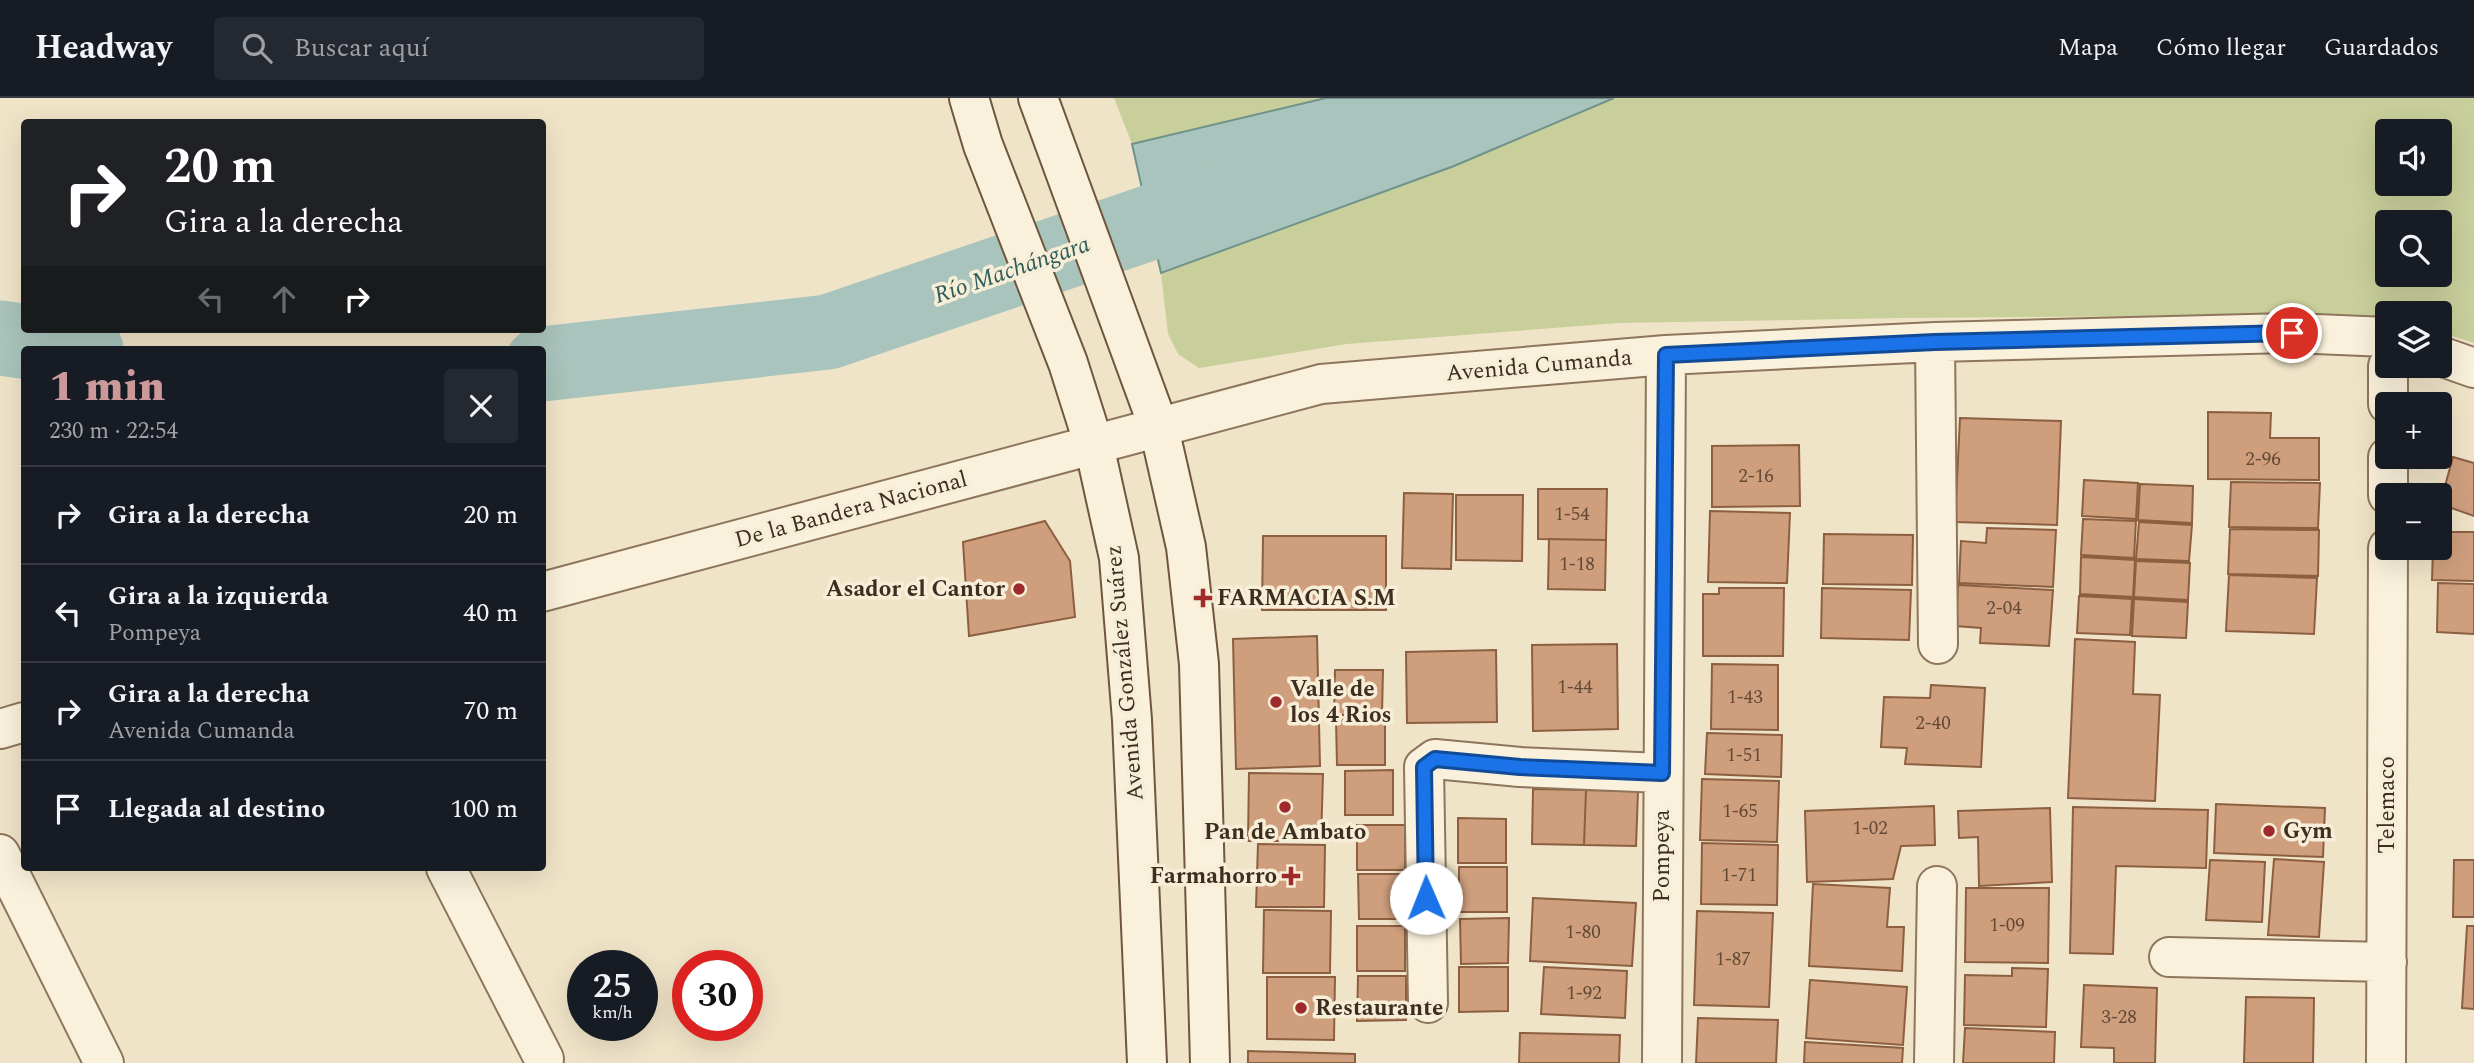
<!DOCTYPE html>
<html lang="es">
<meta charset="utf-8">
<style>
:root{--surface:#171b24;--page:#242831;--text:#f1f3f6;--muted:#9ea1a6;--line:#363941;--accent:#cc999b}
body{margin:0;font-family:Spectral,serif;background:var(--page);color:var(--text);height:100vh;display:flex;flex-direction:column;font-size:26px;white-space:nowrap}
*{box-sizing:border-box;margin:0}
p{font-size:23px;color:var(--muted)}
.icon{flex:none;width:38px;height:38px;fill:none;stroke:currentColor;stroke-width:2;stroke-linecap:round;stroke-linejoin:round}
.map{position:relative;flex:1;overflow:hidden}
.side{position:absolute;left:21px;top:248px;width:525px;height:525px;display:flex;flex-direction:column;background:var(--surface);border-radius:7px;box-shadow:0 7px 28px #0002}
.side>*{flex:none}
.guide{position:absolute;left:21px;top:21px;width:525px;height:214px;border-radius:7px;box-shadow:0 7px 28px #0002;background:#202124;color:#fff;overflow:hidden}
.fabs{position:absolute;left:2375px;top:21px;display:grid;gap:14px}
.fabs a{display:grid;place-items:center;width:77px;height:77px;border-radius:7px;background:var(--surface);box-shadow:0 7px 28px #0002;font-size:35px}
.speed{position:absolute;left:567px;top:852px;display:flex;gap:14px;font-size:35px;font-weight:700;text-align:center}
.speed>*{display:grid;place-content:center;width:91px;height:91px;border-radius:50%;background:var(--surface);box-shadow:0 7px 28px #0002;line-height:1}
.speed small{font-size:18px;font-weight:400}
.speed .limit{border:10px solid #d22;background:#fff;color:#111}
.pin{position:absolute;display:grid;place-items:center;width:60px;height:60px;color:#fff;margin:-30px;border:4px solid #fff;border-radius:50%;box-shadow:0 2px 7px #0007}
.me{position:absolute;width:77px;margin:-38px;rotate:359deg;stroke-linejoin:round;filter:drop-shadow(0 0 5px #0008)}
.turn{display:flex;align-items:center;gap:24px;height:147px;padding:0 28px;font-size:32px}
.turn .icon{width:91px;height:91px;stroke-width:2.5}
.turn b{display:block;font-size:49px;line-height:60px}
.lanes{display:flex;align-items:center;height:66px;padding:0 28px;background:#0003;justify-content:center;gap:35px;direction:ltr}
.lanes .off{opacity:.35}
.round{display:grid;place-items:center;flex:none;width:74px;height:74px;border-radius:7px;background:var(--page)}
.summary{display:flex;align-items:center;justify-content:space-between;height:119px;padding:0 28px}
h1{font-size:42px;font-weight:800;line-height:52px;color:var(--accent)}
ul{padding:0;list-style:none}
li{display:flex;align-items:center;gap:21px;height:98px;padding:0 28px;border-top:2px solid var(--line)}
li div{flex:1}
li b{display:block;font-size:26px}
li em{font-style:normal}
header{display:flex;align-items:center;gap:42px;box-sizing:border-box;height:98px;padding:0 35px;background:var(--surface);border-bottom:2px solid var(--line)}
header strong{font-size:33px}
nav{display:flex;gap:38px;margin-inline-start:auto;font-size:24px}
.search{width:490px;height:63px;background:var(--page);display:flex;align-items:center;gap:18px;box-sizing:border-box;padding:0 24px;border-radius:7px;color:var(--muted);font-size:26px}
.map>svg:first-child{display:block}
</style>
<header>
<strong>Headway</strong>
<div class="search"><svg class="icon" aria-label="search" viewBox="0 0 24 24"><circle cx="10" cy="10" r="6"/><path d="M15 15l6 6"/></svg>Buscar aquí</div>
<nav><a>Mapa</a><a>Cómo llegar</a><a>Guardados</a></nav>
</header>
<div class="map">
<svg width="2474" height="965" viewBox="0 0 2474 965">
<rect width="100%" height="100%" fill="#f0e4c8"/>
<path fill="#c9cf9b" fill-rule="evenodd" d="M 1114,0 L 1334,0 L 1132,46 Z
M 1614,0 L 2474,0 L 2474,245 L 2440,234 L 2440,215 L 2387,215 L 2387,225 L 2337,217 L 1901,220 L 1619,225 L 1347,246 L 1199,270 L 1178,256 L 1168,236 L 1161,175 L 1454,68 ZM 2387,33 L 2440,33 L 2440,86 L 2387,86 ZM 2387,124 L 2440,124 L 2440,177 L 2387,177 Z"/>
<path fill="#a9c4bc" stroke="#6f938a" stroke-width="2" d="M 1326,0 L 1614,0 L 1454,68 L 1161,175 L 1132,46 Z"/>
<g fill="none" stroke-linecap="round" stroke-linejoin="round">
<path stroke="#a9c4bc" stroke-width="75" d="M 0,240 L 86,252
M 542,266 L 828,234 L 1249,91"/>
</g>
<path fill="#cf9f7d" stroke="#8d5f41" stroke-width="2" d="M 2208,314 L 2271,315 L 2270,340 L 2319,340 L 2319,382 L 2208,381 Z
M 1960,320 L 2061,323 L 2057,427 L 1955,424 Z
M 1799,347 L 1800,408 L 1712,409 L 1712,348 Z
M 2453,359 L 2474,365 L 2474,418 L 2440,406 Z
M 2084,382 L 2138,385 L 2136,421 L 2082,418 Z
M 2231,384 L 2320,385 L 2318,430 L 2229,429 Z
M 2140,386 L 2193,388 L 2192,425 L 2138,422 Z
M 1538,391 L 1607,391 L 1606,442 L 1538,441 Z
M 1404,395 L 1453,396 L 1451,471 L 1402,470 Z
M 1456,397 L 1523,397 L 1522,463 L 1456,462 Z
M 1710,413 L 1790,415 L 1787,485 L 1708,484 Z
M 2083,421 L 2136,423 L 2134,460 L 2081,457 Z
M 1045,423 L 1070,463 L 1075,519 L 969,538 L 963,444 Z
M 2139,424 L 2192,427 L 2189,463 L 2136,461 Z
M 1987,430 L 2056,432 L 2053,489 L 1959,485 L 1961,443 L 1986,445 Z
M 2230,431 L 2319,432 L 2318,478 L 2228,476 Z
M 2440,434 L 2474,434 L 2474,483 L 2432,482 L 2433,450 L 2440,450 Z
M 1824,436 L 1913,437 L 1912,487 L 1823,486 Z
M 1263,438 L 1386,438 L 1386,512 L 1262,512 Z
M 1549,441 L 1606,442 L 1605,492 L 1548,491 Z
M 2081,459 L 2135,462 L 2133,499 L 2080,496 Z
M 2136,463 L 2190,465 L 2188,502 L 2134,499 Z
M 2229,477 L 2317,480 L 2314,536 L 2226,533 Z
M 2438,485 L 2474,486 L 2474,536 L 2437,534 Z
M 1958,487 L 2053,492 L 2049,548 L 1980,545 L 1981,530 L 1956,528 Z
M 1719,490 L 1784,490 L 1783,558 L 1703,558 L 1703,496 L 1719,496 Z
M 1822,490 L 1911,492 L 1909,542 L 1821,540 Z
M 2079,498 L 2132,501 L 2130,537 L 2077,535 Z
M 2134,501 L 2188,504 L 2186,540 L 2132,538 Z
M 1317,538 L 1320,668 L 1236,671 L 1233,541 Z
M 2075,541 L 2135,544 L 2133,596 L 2160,597 L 2155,703 L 2068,700 Z
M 1617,546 L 1618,631 L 1533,633 L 1532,547 Z
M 1496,552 L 1497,624 L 1407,625 L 1406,554 Z
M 1712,566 L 1778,567 L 1778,632 L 1711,631 Z
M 1335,572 L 1383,572 L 1382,617 L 1334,617 Z
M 1931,587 L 1985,590 L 1981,669 L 1905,666 L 1907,650 L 1881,649 L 1884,599 L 1930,600 Z
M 1385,621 L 1385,667 L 1337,667 L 1336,622 Z
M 1707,635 L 1782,637 L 1781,679 L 1705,676 Z
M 1393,672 L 1393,717 L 1345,717 L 1345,673 Z
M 1249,675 L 1323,676 L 1321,743 L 1248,743 Z
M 1702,681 L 1779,683 L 1777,744 L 1700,742 Z
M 1533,691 L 1586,692 L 1584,747 L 1532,746 Z
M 1586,692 L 1638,693 L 1636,748 L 1584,747 Z
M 2216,706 L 2325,710 L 2323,759 L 2214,755 Z
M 1934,708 L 1935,747 L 1901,748 L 1893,781 L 1807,784 L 1805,713 Z
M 2073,709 L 2208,712 L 2206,770 L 2116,768 L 2113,856 L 2070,855 Z
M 2050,710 L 2052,784 L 1979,788 L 1978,739 L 1959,740 L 1958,713 Z
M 1458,720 L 1506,721 L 1506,765 L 1458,765 Z
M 1357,727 L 1405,727 L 1405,772 L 1357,772 Z
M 1702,745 L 1778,747 L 1777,807 L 1701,806 Z
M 1258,746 L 1325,747 L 1324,809 L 1256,809 Z
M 2274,761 L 2324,764 L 2319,839 L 2268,837 Z
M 2210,762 L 2265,764 L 2262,824 L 2206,822 Z
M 2454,762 L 2474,762 L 2474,819 L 2453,819 Z
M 1459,769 L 1507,769 L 1507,814 L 1459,814 Z
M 1358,776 L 1406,776 L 1406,821 L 1359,821 Z
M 1813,786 L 1890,790 L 1887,829 L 1904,829 L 1902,873 L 1809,868 Z
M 1966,790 L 2049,790 L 2048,865 L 1965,864 Z
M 1533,800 L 1636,805 L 1632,868 L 1530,863 Z
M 1264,812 L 1331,813 L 1330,875 L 1263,875 Z
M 1697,813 L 1773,815 L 1769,909 L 1694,907 Z
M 1509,820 L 1508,865 L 1461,866 L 1460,821 Z
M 1357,828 L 1405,828 L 1405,873 L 1357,873 Z
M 2467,828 L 2474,828 L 2474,911 L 2462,910 Z
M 1459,869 L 1508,869 L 1508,913 L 1459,914 Z
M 1544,869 L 1627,873 L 1625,920 L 1541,916 Z
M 2012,870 L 2048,871 L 2046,929 L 1964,927 L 1965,877 L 2012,878 Z
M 1358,878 L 1406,878 L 1406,922 L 1357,923 Z
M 1267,879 L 1335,879 L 1334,942 L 1267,941 Z
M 1810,882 L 1907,889 L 1903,947 L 1806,940 Z
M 2084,887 L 2157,890 L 2155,965 L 2114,965 L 2114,950 L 2081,949 Z
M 2246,899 L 2314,900 L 2313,965 L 2244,965 Z
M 1698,920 L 1778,922 L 1776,965 L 1696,965 Z
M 1965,930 L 2055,934 L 2054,965 L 1963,965 Z
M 1520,935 L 1620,937 L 1619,965 L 1519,965 Z
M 1805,944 L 1903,950 L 1902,965 L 1804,965 Z
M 1248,953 L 1355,956 L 1355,965 L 1248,965 Z"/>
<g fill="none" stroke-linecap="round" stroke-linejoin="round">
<g stroke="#8d765c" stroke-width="42">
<path id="street" d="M 1935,244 L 1938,546
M 2440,258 L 2474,270
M 2388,306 L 2388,268
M 2388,397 L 2388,359
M 542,494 L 1321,286 L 1666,257 L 1935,244 L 2292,235 L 2387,239
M 0,631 L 24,624
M 0,756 L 104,965
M 446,770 L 544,961
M 2169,859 L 2387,864
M 1428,905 L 1424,669 L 1435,661 L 1520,669 L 1662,675
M 1662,965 L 1666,257
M 1934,965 L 1937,788
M 2386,965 L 2388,450"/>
</g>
<g stroke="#6f573f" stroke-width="42">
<path id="secondary" d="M 969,0 L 983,47 L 1068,265 L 1094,347 L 1119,460 L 1132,622 L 1147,965
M 1038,0 L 1159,330 L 1186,449 L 1199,566 L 1210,965"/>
</g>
<use href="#street" stroke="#faf1dc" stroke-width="38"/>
<use href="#secondary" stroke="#faf1dc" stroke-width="38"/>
</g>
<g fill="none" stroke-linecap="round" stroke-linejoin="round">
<g stroke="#114b97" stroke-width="18">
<path id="route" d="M 1426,800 L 1424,669 L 1435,661 L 1520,669 L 1662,675 L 1666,257 L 1935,244 L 2292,235"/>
</g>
<use href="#route" stroke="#1a73e8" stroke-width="12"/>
</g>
<g fill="#9e2a2b" stroke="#f7eed8" stroke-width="2.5">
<circle cx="1019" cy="491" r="7"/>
<path d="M1199.5 489.5h7v7h7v7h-7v7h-7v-7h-7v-7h7z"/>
<circle cx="1276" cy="604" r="7"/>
<circle cx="1285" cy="709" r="7"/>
<circle cx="2269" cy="733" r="7"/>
<path d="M1287.5 767.5h7v7h7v7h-7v7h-7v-7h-7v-7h7z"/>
<circle cx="1301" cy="910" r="7"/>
</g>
<g text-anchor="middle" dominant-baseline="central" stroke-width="7" stroke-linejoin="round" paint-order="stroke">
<g font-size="19" fill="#624a37">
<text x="2263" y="361">2-96</text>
<text x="1756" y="378">2-16</text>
<text x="1572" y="416">1-54</text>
<text x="1577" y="466">1-18</text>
<text x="2004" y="510">2-04</text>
<text x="1575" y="589">1-44</text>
<text x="1745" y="599">1-43</text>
<text x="1933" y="625">2-40</text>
<text x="1744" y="657">1-51</text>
<text x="1740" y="713">1-65</text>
<text x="1870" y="730">1-02</text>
<text x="1739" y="777">1-71</text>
<text x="2007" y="827">1-09</text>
<text x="1583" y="834">1-80</text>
<text x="1733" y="861">1-87</text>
<text x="1584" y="895">1-92</text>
<text x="2119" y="919">3-28</text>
</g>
<g font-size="23" fill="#3d2e20" stroke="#f7eed8">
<text transform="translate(1539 268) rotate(-5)">Avenida Cumanda</text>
<text transform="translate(851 412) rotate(-15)">De la Bandera Nacional</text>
<text transform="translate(1125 575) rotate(-95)">Avenida González Suárez</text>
<text transform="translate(2387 707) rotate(-90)">Telemaco</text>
<text transform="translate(1662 758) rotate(-90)">Pompeya</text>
</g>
<g font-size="23" font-weight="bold" fill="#3d2e20" stroke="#f7eed8" text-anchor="start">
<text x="1005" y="491" text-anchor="end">Asador el Cantor</text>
<text x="1217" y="500">FARMACIA S.M</text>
<text x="1290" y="591">Valle de<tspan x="1290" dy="26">los 4 Rios</tspan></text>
<text x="2283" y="733">Gym</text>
<text x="1285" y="734" text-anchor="middle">Pan de Ambato</text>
<text x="1277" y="778" text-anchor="end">Farmahorro</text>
<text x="1315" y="910">Restaurante</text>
</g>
<g font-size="24" font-style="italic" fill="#2f5d5a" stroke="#f7eed8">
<text transform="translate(1012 172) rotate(-19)">Río Machángara</text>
</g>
</g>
</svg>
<div class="fabs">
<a><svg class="icon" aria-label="sound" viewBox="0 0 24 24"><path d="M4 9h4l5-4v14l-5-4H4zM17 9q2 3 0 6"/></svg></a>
<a><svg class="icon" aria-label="search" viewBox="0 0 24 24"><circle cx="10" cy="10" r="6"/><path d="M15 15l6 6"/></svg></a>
<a><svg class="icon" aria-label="layers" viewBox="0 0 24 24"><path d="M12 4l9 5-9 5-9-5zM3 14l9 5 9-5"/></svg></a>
<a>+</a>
<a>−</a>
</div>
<div class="speed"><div>25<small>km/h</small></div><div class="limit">30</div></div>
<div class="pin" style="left:2292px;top:235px;background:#d93025"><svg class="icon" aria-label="arrive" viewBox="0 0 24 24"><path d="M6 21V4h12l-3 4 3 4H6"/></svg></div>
<svg class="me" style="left:1426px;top:800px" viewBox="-20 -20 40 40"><circle r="19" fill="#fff"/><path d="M0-13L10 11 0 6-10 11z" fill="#1a73e8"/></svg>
<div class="guide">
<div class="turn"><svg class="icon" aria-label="right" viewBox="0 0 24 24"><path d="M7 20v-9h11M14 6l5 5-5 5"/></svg><div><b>20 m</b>Gira a la derecha</div></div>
<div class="lanes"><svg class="icon off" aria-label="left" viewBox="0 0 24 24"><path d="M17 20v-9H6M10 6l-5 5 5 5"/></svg><svg class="icon off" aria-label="ahead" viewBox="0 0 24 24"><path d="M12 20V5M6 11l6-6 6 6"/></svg><svg class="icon" aria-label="right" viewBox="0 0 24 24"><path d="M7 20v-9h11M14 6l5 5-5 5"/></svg></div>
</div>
<section class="side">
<div class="summary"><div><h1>1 min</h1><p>230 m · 22:54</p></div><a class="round"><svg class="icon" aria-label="close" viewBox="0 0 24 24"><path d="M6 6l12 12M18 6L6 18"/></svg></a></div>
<ul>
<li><svg class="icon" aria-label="right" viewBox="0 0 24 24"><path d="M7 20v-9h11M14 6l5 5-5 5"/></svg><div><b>Gira a la derecha</b></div><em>20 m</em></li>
<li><svg class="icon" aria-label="left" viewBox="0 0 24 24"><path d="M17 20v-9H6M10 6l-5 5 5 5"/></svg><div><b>Gira a la izquierda</b><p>Pompeya</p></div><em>40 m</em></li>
<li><svg class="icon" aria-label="right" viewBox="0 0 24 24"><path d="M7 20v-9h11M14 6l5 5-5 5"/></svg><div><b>Gira a la derecha</b><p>Avenida Cumanda</p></div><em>70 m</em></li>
<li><svg class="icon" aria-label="arrive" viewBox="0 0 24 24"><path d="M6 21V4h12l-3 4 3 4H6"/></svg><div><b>Llegada al destino</b></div><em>100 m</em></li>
</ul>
</section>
</div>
